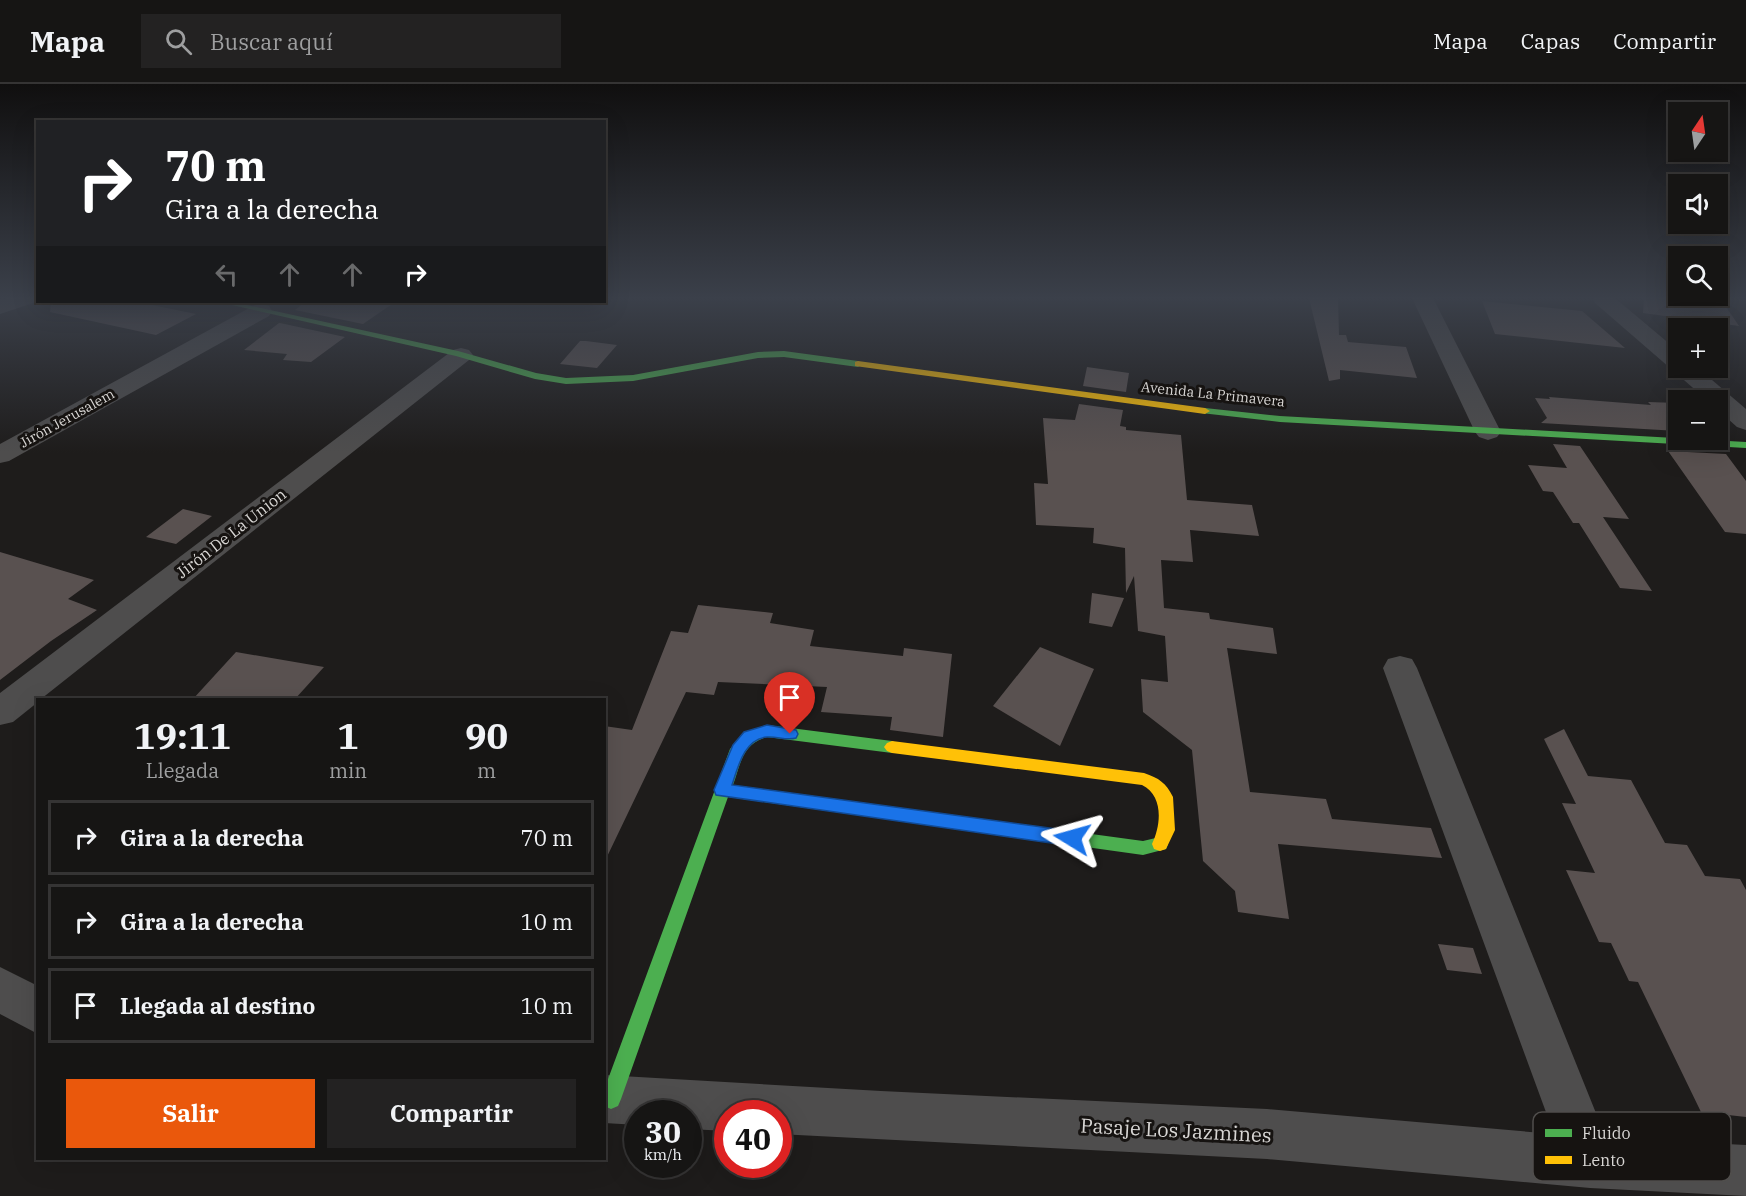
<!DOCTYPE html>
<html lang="es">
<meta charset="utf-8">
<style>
:root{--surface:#161514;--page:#232222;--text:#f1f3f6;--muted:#9e9fa0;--line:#353434;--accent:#ea580c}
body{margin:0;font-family:"IBM Plex Serif",serif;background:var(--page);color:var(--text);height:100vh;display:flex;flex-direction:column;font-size:22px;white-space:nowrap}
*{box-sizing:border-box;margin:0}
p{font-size:20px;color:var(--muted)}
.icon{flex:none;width:33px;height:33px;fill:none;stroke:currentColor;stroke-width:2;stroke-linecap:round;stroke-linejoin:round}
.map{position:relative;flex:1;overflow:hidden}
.details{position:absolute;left:36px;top:614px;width:570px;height:462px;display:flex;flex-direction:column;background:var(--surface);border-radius:0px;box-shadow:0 6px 24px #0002,0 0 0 2px var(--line)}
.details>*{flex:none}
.guide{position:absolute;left:36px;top:36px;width:570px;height:183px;border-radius:0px;box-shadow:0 6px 24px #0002,0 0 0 2px var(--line);background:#202124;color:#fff;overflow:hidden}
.needle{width:39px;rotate:13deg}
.controls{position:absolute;left:1668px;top:18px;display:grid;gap:12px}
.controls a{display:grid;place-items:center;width:60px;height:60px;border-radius:0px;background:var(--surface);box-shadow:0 6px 24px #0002,0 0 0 2px var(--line);font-size:30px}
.speed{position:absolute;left:624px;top:1016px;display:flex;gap:12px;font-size:30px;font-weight:700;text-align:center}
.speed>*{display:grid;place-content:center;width:78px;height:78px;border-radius:50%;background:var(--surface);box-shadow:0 6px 24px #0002,0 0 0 2px var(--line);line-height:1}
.speed small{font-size:15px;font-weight:400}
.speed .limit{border:9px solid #d22;background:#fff;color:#111}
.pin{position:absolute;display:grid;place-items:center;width:51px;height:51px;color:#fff;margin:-62px -26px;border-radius:50% 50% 50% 0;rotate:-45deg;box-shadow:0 0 6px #0007}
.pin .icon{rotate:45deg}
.me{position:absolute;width:66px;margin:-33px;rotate:278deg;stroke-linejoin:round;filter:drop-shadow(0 0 4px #0008)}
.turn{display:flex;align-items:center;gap:21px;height:126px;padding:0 30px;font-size:27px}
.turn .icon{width:78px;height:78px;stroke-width:2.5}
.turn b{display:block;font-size:42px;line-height:51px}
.lanes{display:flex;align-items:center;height:57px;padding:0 30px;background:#0003;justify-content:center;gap:30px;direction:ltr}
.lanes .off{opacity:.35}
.eta{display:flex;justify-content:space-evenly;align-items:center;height:102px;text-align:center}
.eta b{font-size:36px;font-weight:700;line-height:42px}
.action{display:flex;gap:12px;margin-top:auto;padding:12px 30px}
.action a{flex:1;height:69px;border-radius:0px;background:var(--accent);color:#fff;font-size:24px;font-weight:700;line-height:69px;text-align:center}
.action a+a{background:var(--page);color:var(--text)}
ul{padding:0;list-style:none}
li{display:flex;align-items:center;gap:18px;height:75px;margin:0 12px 9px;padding:0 18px;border:3px solid var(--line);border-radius:0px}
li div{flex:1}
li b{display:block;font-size:22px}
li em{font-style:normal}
header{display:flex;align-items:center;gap:36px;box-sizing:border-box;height:84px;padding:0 30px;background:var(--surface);border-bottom:2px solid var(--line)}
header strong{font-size:28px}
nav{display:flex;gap:33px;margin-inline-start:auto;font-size:21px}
.search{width:420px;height:54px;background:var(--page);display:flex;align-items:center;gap:15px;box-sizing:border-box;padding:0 21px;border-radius:0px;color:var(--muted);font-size:22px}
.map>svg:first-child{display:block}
</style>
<header>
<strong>Mapa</strong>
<div class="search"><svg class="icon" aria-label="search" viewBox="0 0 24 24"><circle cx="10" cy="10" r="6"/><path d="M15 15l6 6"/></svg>Buscar aquí</div>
<nav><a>Mapa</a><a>Capas</a><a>Compartir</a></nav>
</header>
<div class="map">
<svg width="1746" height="1112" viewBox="0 0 1746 1112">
<rect width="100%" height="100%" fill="#1e1c1b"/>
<path fill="#595150" d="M 1309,214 L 1338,214 L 1339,251 L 1346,251 L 1348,258 L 1406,263 L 1417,294 L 1340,286 L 1340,295 L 1329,297 Z
M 1644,214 L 1720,214 L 1739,242 L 1643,229 Z
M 1482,217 L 1582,227 L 1625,264 L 1495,250 Z
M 51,218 L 137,218 L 196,230 L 156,251 L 50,228 Z
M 305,218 L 395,218 L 363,240 L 295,226 Z
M 279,239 L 280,239 L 345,253 L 311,278 L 283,276 L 287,270 L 244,266 Z
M 580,257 L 586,257 L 617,261 L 597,284 L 560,280 Z
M 1087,283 L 1129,289 L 1126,308 L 1083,302 Z
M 1549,313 L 1651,321 L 1648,318 L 1678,319 L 1678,347 L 1541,339 L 1547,334 L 1535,314 L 1550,315 Z
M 1079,320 L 1123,326 L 1120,342 L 1126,343 L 1126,346 L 1181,351 L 1187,416 L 1252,421 L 1259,452 L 1190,446 L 1193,478 L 1161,476 L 1164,524 L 1209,529 L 1210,535 L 1273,544 L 1277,570 L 1227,564 L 1250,708 L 1326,715 L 1332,735 L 1431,744 L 1442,774 L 1278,760 L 1289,835 L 1238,828 L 1235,807 L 1203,777 L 1192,666 L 1143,628 L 1141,595 L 1168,598 L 1165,552 L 1138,547 L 1134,492 L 1126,509 L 1125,464 L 1093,459 L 1094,444 L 1036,441 L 1034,399 L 1048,400 L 1043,334 L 1075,336 Z
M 1553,360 L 1580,362 L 1629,435 L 1603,433 L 1652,507 L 1620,504 L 1579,439 L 1573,439 L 1553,408 L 1543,407 L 1528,381 L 1567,384 Z
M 1668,367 L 1726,370 L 1746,397 L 1746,450 L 1725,448 Z
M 183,425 L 212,432 L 176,460 L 146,453 Z
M 0,468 L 94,496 L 68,515 L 97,526 L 51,557 L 0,596 Z
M 1092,509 L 1124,514 L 1112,543 L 1089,539 Z
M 698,521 L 773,529 L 770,539 L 814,546 L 810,562 L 903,572 L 904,564 L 952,570 L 943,653 L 890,646 L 892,633 L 821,628 L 827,603 L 718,598 L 714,611 L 686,608 L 604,779 L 604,642 L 632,646 L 671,547 L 688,549 Z
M 1040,563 L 1094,585 L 1060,662 L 993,622 Z
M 236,568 L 324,583 L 295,615 L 248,613 L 246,615 L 193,615 Z
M 1564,645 L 1588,692 L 1631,696 L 1665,759 L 1687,761 L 1705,792 L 1740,795 L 1746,806 L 1746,1033 L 1701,1028 L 1638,898 L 1629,897 L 1611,859 L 1599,858 L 1566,786 L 1595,789 L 1562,719 L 1576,720 L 1544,655 Z
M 1438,860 L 1473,864 L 1482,890 L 1447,886 Z"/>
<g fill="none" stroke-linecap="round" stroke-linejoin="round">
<path fill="#4e4d4d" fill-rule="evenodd" d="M 7,214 L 36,214 L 33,219 L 0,230 L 0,216 Z
M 1412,214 L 1433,214 L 1501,348 L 1497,353 L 1488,356 L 1479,353 L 1475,348 Z
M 1593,214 L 1615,214 L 1678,267 L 1678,284 L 1698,284 L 1746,325 L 1746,346 L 1737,343 L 1718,326 L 1718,316 L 1707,316 L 1595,219 Z
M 261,220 L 269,222 L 272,227 L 269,232 L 9,377 L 0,379 L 0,360 L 253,222 Z
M 461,264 L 469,266 L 473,271 L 469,276 L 41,615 L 38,615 L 38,618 L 13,638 L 0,641 L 0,609 L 453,266 Z
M 1400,572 L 1412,575 L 1417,584 L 1606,1054 L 1746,1061 L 1746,1112 L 1590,1104 L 1267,1075 L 778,1050 L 778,1029 L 728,1029 L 728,1047 L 688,1045 L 688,1029 L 638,1029 L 638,1041 L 604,1039 L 604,991 L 881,1007 L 1267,1025 L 1554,1050 L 1383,584 L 1388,575 Z
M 0,883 L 38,902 L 38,950 L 0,930 Z"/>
<path fill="#4caf50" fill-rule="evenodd" d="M 219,218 L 233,218 L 458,267 L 536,289 L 566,294 L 633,291 L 758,268 L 784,267 L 858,277 L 863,280 L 858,283 L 784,273 L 758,274 L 633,297 L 566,300 L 535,295 L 456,272 Z
M 1205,324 L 1280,332 L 1746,358 L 1746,364 L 1280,338 L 1201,329 L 1200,327 Z
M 767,641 L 892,657 L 897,659 L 900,663 L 897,667 L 892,669 L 767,653 C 742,660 741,679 733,701 L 1143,757 L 1160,753 L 1166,755 L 1168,760 L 1166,765 L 1143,771 L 728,713 L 621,1015 L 618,1022 L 611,1025 L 604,1022 L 604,1006 L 730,665 L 744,648 Z"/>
<path fill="#ffc107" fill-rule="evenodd" d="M 858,277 L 1205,324 L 1210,327 L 1205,330 L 855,282 L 855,278 Z
M 892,657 L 1144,689 C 1159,694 1166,699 1173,713 L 1175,746 L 1166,765 L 1160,767 L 1154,765 L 1152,760 C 1161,741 1164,712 1142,701 L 892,669 L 887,667 L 884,663 L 887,659 Z"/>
</g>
<linearGradient id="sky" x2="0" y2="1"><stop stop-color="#100f0f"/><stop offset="0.58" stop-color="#3b404a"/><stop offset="1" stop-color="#3b404a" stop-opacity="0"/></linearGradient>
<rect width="1746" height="369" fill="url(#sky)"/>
<path fill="#1a73e8" stroke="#114b97" stroke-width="1.5" d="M 767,641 L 796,646 L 798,650 L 796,654 C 786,657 777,652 767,653 C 744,655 738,683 732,701 L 1072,747 L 1078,750 L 1081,754 L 1078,759 L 1072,762 L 716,711 L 714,706 L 733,661 L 744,648 Z"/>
<g text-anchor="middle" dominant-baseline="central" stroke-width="6" stroke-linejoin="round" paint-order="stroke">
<g font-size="14" fill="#d8d6d4" stroke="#161311">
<text transform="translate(1213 310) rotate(6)">Avenida La Primavera</text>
<text transform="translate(67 334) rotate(-29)">Jirón Jerusalem</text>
</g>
<g font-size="16" fill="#d8d6d4" stroke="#161311">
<text transform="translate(231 449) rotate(-38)">Jirón De La Union</text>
</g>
<g font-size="20" fill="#d8d6d4" stroke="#161311">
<text transform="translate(1176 1046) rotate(3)">Pasaje Los Jazmines</text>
</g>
</g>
<rect x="1533" y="1028" width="198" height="69" rx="9" fill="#161311" stroke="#504e4c" stroke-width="1.5"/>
<rect x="1545" y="1045" width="27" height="8" fill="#4caf50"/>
<rect x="1545" y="1072" width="27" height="8" fill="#ffc107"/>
<g font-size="16" fill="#d8d6d4">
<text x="1582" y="1055">Fluido</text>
<text x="1582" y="1082">Lento</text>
</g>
</svg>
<div class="controls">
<a><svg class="needle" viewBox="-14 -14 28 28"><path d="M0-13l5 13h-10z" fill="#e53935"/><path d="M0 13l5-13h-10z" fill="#9e9fa0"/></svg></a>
<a><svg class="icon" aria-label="sound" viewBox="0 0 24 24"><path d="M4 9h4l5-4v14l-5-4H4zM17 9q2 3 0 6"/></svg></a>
<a><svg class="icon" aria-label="search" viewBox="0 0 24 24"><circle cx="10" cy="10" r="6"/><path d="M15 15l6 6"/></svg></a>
<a>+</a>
<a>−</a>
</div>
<div class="speed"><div>30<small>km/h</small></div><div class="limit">40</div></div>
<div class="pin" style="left:790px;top:650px;background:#d93025"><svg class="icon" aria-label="arrive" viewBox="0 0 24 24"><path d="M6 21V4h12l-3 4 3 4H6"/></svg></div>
<svg class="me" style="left:1072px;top:754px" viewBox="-20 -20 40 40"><path d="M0-17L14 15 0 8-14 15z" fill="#1a73e8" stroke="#fff" stroke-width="4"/></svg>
<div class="guide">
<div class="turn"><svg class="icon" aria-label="right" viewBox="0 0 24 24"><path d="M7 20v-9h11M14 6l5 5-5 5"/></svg><div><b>70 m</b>Gira a la derecha</div></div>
<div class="lanes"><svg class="icon off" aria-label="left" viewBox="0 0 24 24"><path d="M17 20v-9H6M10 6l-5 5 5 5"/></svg><svg class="icon off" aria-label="ahead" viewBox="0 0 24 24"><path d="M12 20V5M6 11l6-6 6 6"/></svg><svg class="icon off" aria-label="ahead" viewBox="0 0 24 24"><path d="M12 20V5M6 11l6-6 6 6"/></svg><svg class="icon" aria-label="right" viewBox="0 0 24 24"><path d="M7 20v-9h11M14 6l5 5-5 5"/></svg></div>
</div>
<section class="details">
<div class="eta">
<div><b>19:11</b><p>Llegada</p></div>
<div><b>1</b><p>min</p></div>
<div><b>90</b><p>m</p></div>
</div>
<ul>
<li><svg class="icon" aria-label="right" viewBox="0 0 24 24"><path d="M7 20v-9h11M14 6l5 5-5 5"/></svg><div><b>Gira a la derecha</b></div><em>70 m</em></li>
<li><svg class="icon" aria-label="right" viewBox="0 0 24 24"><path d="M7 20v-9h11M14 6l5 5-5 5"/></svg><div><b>Gira a la derecha</b></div><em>10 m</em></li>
<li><svg class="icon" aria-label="arrive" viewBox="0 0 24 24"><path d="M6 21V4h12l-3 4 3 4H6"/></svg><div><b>Llegada al destino</b></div><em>10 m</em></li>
</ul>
<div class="action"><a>Salir</a><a>Compartir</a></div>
</section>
</div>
